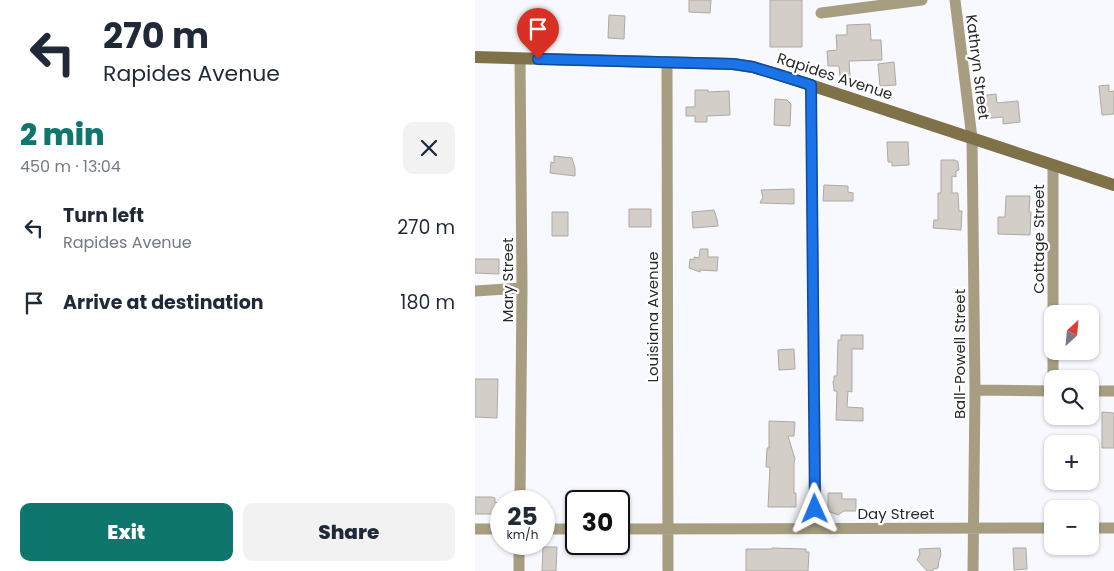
<!DOCTYPE html>
<meta charset="utf-8">
<style>
:root{--surface:#fff;--page:#f2f2f3;--text:#1f2937;--muted:#747a83;--accent:#0f766e}
body{margin:0;font-family:Poppins,sans-serif;background:var(--page);color:var(--text);height:100vh;display:flex;flex-direction:column;font-size:19px;white-space:nowrap}
*{box-sizing:border-box;margin:0}
p{font-size:16px;color:var(--muted)}
.icon{flex:none;width:28px;height:28px;fill:none;stroke:currentColor;stroke-width:2;stroke-linecap:round;stroke-linejoin:round}
.map{position:relative;flex:1;overflow:hidden}
.sheet{display:flex;flex-direction:column;background:var(--surface);width:475px}
.sheet>*{flex:none}
.guide{background:#fff;color:var(--text);overflow:hidden}
.needle{width:32px;rotate:26deg}
.controls{position:absolute;left:569px;top:305px;display:grid;gap:10px}
.controls a{display:grid;place-items:center;width:55px;height:55px;border-radius:10px;background:var(--surface);box-shadow:0 1px 4px #0004;font-size:25px}
.speed{position:absolute;left:15px;top:490px;display:flex;gap:10px;font-size:25px;font-weight:700;text-align:center}
.speed>*{display:grid;place-content:center;width:65px;height:65px;border-radius:50%;background:var(--surface);box-shadow:0 1px 4px #0004;line-height:1}
.speed small{font-size:12px;font-weight:400}
.speed .limit{border:2px solid #111;border-radius:8px;background:#fff;color:#111}
.pin{position:absolute;display:grid;place-items:center;width:42px;height:42px;color:#fff;margin:-51px -21px;border-radius:50% 50% 50% 0;rotate:-45deg;box-shadow:0 0 5px #0007}
.pin .icon{rotate:45deg}
.me{position:absolute;width:55px;margin:-28px;rotate:359deg;stroke-linejoin:round;filter:drop-shadow(0 0 4px #0008)}
.turn{display:flex;align-items:center;gap:18px;height:105px;padding:0 20px;font-size:22px}
.turn .icon{width:65px;height:65px;stroke-width:2.5}
.turn b{display:block;font-size:35px;line-height:42px}
.round{display:grid;place-items:center;flex:none;width:52px;height:52px;border-radius:10px;background:var(--page)}
.overview{display:flex;align-items:center;justify-content:space-between;height:85px;padding:0 20px}
h1{font-size:30px;font-weight:800;line-height:38px;color:var(--accent)}
.action{display:flex;gap:10px;margin-top:auto;padding:10px 20px}
.action a{flex:1;height:58px;border-radius:10px;background:var(--accent);color:#fff;font-size:20px;font-weight:800;line-height:58px;text-align:center}
.action a+a{background:var(--page);color:var(--text)}
ul{padding:0;list-style:none}
li{display:flex;align-items:center;gap:15px;height:75px;padding:0 20px}
li div{flex:1}
li b{display:block;font-size:19px}
li em{font-style:normal}
main{display:flex;flex:1;min-height:0}
.map>svg:first-child{display:block}
</style>
<main>
<section class="sheet">
<div class="guide">
<div class="turn"><svg class="icon" aria-label="left" viewBox="0 0 24 24"><path d="M17 20v-9H6M10 6l-5 5 5 5"/></svg><div><b>270 m</b>Rapides Avenue</div></div>
</div>
<div class="overview"><div><h1>2 min</h1><p>450 m · 13:04</p></div><a class="round"><svg class="icon" aria-label="close" viewBox="0 0 24 24"><path d="M6 6l12 12M18 6L6 18"/></svg></a></div>
<ul>
<li><svg class="icon" aria-label="left" viewBox="0 0 24 24"><path d="M17 20v-9H6M10 6l-5 5 5 5"/></svg><div><b>Turn left</b><p>Rapides Avenue</p></div><em>270 m</em></li>
<li><svg class="icon" aria-label="arrive" viewBox="0 0 24 24"><path d="M6 21V4h12l-3 4 3 4H6"/></svg><div><b>Arrive at destination</b></div><em>180 m</em></li>
</ul>
<div class="action"><a>Exit</a><a>Share</a></div>
</section>
<div class="map">
<svg width="639" height="571" viewBox="0 0 639 571">
<rect width="100%" height="100%" fill="#f8f9fe"/>
<path fill="#d3cfc8" stroke="#ada9a2" d="M 214,0 L 236,0 L 235,13 L 214,12 Z
M 295,0 L 327,0 L 327,47 L 295,47 Z
M 134,15 L 150,16 L 149,39 L 133,38 Z
M 395,24 L 396,40 L 406,40 L 407,60 L 374,61 L 375,76 L 365,77 L 364,66 L 353,66 L 352,51 L 362,50 L 361,35 L 372,35 L 372,25 Z
M 419,62 L 421,85 L 405,86 L 403,64 Z
M 634,85 L 634,92 L 639,91 L 639,114 L 627,115 L 624,86 Z
M 220,90 L 233,90 L 233,92 L 254,91 L 255,115 L 232,116 L 232,122 L 220,122 L 220,116 L 211,116 L 211,107 L 220,107 Z
M 521,94 L 522,103 L 543,101 L 545,122 L 528,124 L 528,117 L 506,119 L 504,96 Z
M 300,99 L 312,100 L 316,104 L 315,126 L 299,125 Z
M 412,142 L 433,142 L 434,165 L 417,166 L 417,162 L 413,162 Z
M 79,156 L 97,158 L 100,168 L 100,176 L 75,173 L 76,162 L 79,163 Z
M 466,160 L 480,160 L 483,162 L 484,170 L 481,171 L 481,177 L 477,176 L 477,193 L 483,193 L 484,211 L 487,211 L 486,230 L 458,228 L 459,220 L 463,220 L 463,193 L 466,193 Z
M 349,185 L 373,186 L 373,192 L 378,193 L 378,201 L 348,201 Z
M 319,189 L 319,204 L 285,203 L 288,197 L 286,190 Z
M 531,196 L 555,196 L 554,212 L 556,212 L 555,235 L 523,234 L 523,217 L 530,217 Z
M 154,209 L 176,209 L 176,227 L 154,227 Z
M 239,210 L 242,219 L 243,226 L 218,228 L 217,212 Z
M 77,212 L 93,212 L 93,236 L 77,236 Z
M 225,249 L 233,249 L 233,257 L 243,257 L 242,271 L 225,270 L 225,272 L 214,268 L 215,259 L 219,260 L 219,257 L 224,258 Z
M 0,259 L 24,259 L 24,274 L 0,273 Z
M 366,335 L 388,335 L 388,349 L 377,349 L 377,392 L 373,391 L 372,407 L 388,408 L 388,421 L 361,420 L 362,391 L 359,391 L 358,381 L 359,381 L 359,376 L 362,376 L 363,340 L 366,340 Z
M 319,349 L 320,369 L 304,370 L 303,350 Z
M 0,379 L 23,379 L 22,418 L 0,417 Z
M 627,412 L 639,413 L 639,448 L 627,448 Z
M 294,421 L 320,422 L 319,436 L 313,436 L 320,459 L 319,463 L 319,493 L 321,493 L 321,507 L 293,507 L 295,467 L 291,467 L 292,448 L 294,448 Z
M 353,493 L 367,493 L 367,499 L 381,499 L 381,511 L 369,511 L 363,515 L 353,511 Z
M 0,497 L 17,497 L 20,498 L 20,502 L 23,503 L 26,510 L 24,514 L 0,514 Z
M 68,547 L 82,547 L 81,571 L 67,571 Z
M 297,548 L 331,549 L 331,552 L 334,552 L 333,571 L 271,571 L 271,549 L 297,549 Z
M 465,548 L 466,555 L 464,560 L 463,568 L 458,569 L 458,571 L 452,571 L 442,560 L 445,554 L 444,549 Z
M 538,548 L 551,548 L 552,569 L 539,570 Z"/>
<g fill="none" stroke-linecap="round" stroke-linejoin="round">
<path stroke="#a79e82" stroke-width="11" d="M 480,0 L 497,138 L 500,390 L 498,571
M 346,13 L 447,0
M 45,58 L 47,288 L 45,501
M 192,62 L 193,571
M 336,85 L 341,528
M 0,291 L 47,288
M 578,314 L 578,165
M 578,379 L 578,351
M 500,390 L 578,391
M 615,391 L 639,391
M 615,528 L 639,528
M 0,529 L 26,529
M 69,529 L 101,529
M 144,529 L 578,528
M 44,571 L 44,544"/>
<path stroke="#7f7249" stroke-width="12" d="M 0,57 L 258,64 L 278,67 L 302,74 L 639,185"/>
</g>
<g fill="none" stroke-linecap="round" stroke-linejoin="round">
<g stroke="#114b97" stroke-width="12">
<path id="route" d="M 63,59 L 258,64 L 278,67 L 336,85 L 340,509"/>
</g>
<use href="#route" stroke="#1a73e8" stroke-width="9"/>
</g>
<g text-anchor="middle" dominant-baseline="central" stroke-width="4.5" stroke-linejoin="round" paint-order="stroke">
<g font-size="15" fill="#27282b" stroke="#fff">
<text transform="translate(503 67) rotate(83)">Kathryn Street</text>
<text transform="translate(360 76) rotate(18)">Rapides Avenue</text>
<text transform="translate(563 239) rotate(-90)">Cottage Street</text>
<text transform="translate(32 280) rotate(-90)">Mary Street</text>
<text transform="translate(177 317) rotate(-90)">Louisiana Avenue</text>
<text transform="translate(484 354) rotate(-90)">Ball-Powell Street</text>
<text x="421" y="513">Day Street</text>
</g>
</g>
</svg>
<div class="controls">
<a><svg class="needle" viewBox="-14 -14 28 28"><path d="M0-13l5 13h-10z" fill="#e53935"/><path d="M0 13l5-13h-10z" fill="#747a83"/></svg></a>
<a><svg class="icon" aria-label="search" viewBox="0 0 24 24"><circle cx="10" cy="10" r="6"/><path d="M15 15l6 6"/></svg></a>
<a>+</a>
<a>−</a>
</div>
<div class="speed"><div>25<small>km/h</small></div><div class="limit">30</div></div>
<div class="pin" style="left:63px;top:59px;background:#d93025"><svg class="icon" aria-label="arrive" viewBox="0 0 24 24"><path d="M6 21V4h12l-3 4 3 4H6"/></svg></div>
<svg class="me" style="left:340px;top:509px" viewBox="-20 -20 40 40"><path d="M0-17L14 15 0 8-14 15z" fill="#1a73e8" stroke="#fff" stroke-width="4"/></svg>
</div>
</main>
